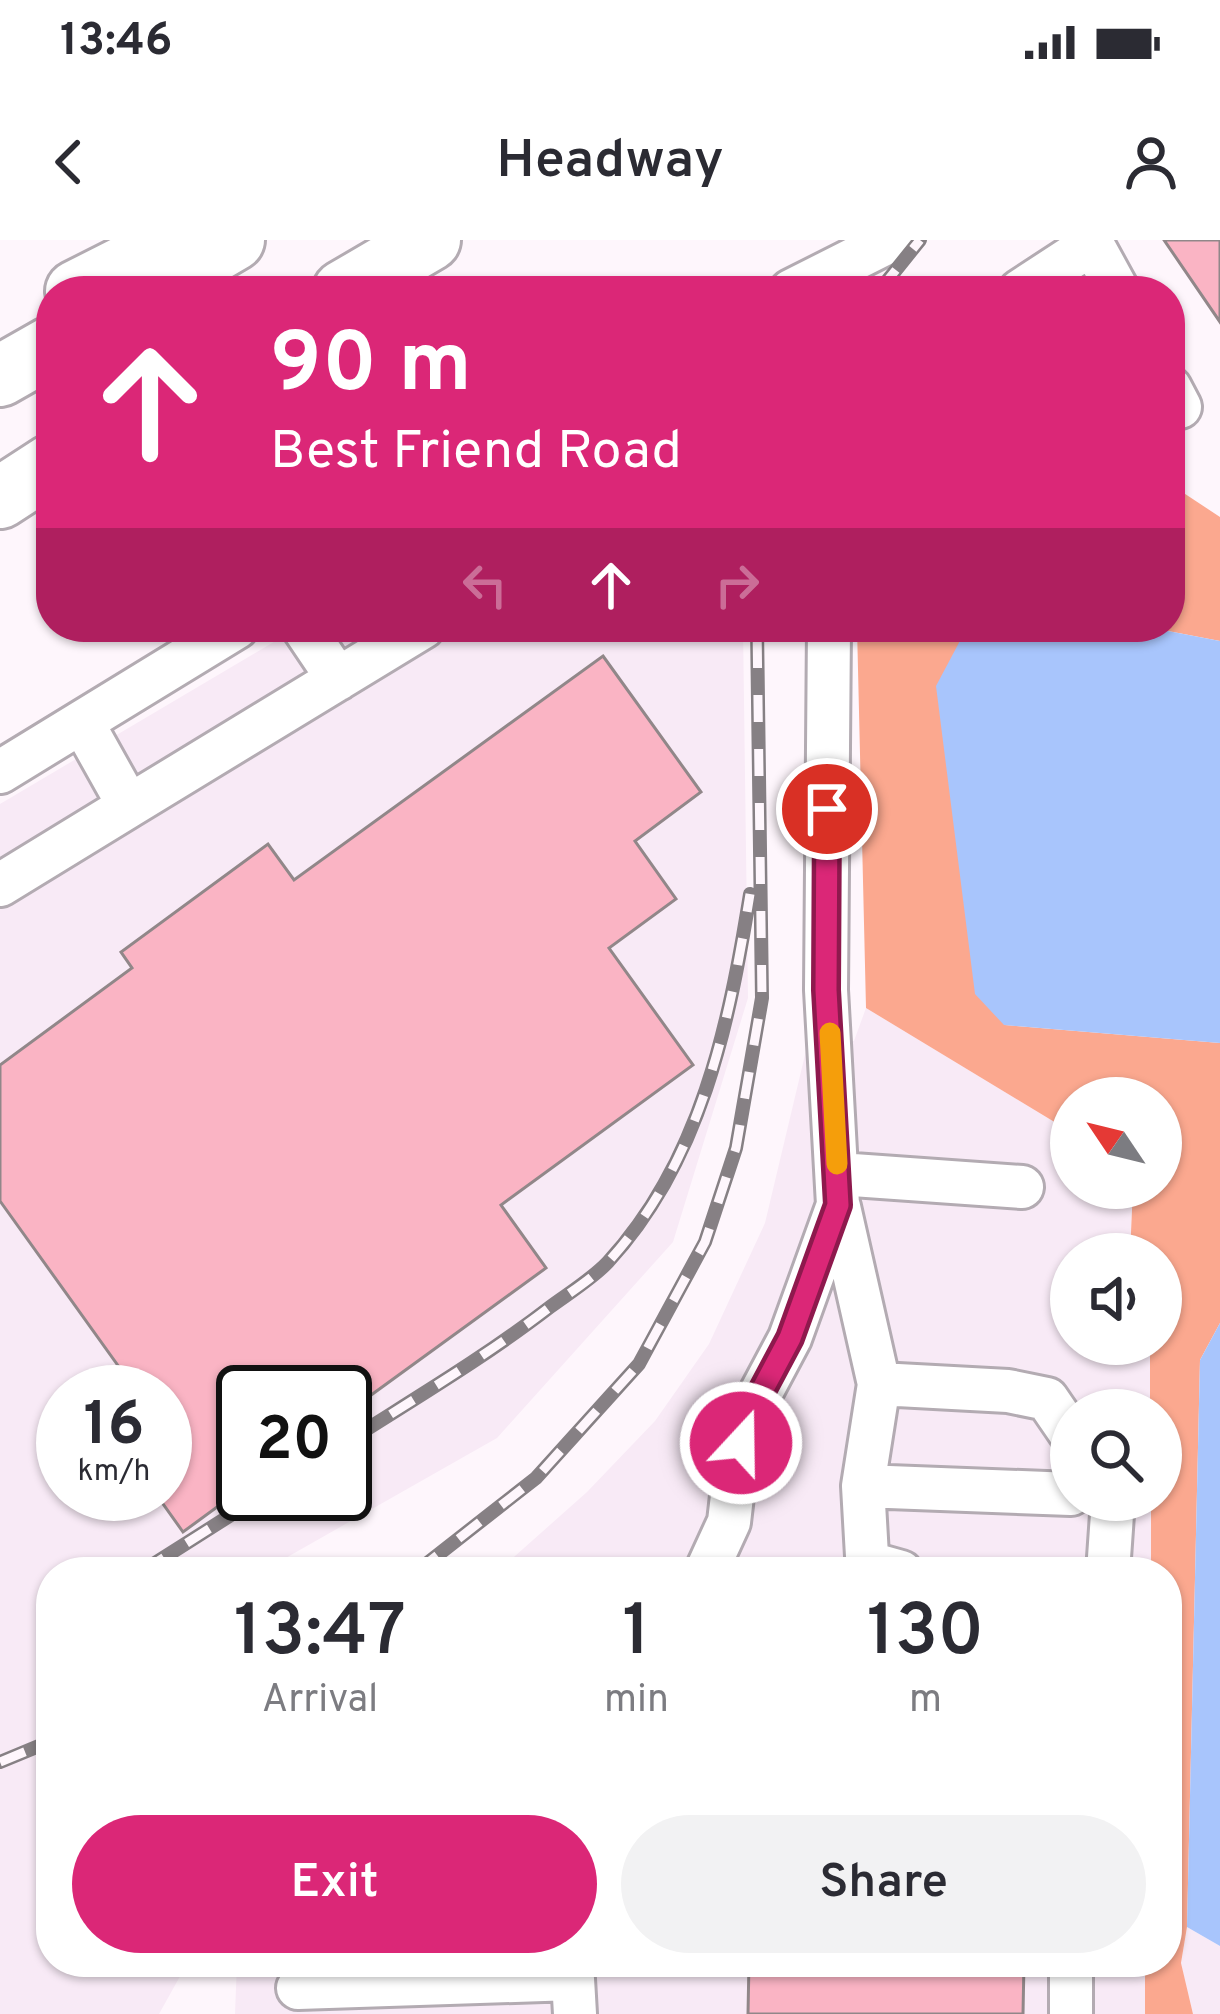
<!DOCTYPE html>
<style>
:root{--surface:#fff;--page:#f2f2f3;--text:#2b2b33;--muted:#7c7c81;--accent:#db2777}
body{margin:0;font-family:Overpass,sans-serif;background:var(--page);color:var(--text);height:100vh;display:flex;flex-direction:column;font-size:45px;white-space:nowrap}
*{box-sizing:border-box;margin:0}
p{font-size:39px;color:var(--muted)}
.icon{flex:none;width:66px;height:66px;fill:none;stroke:currentColor;stroke-width:2;stroke-linecap:round;stroke-linejoin:round}
.map{position:relative;flex:1;overflow:hidden}
.drawer{position:absolute;left:36px;top:1317px;width:1146px;height:420px;display:flex;flex-direction:column;background:var(--surface);border-radius:48px;box-shadow:0 3px 9px #0004}
.drawer>*{flex:none}
.banner{position:absolute;left:36px;top:36px;width:1149px;height:366px;border-radius:48px;box-shadow:0 3px 9px #0004;background:#db2777;color:#fff;overflow:hidden}
.needle{width:78px;rotate:305deg}
.buttons{position:absolute;left:1050px;top:837px;display:grid;gap:24px}
.buttons a{display:grid;place-items:center;width:132px;height:132px;border-radius:50%;background:var(--surface);box-shadow:0 3px 9px #0004;font-size:60px}
.speed{position:absolute;left:36px;top:1125px;display:flex;gap:24px;font-size:60px;font-weight:700;text-align:center}
.speed>*{display:grid;place-content:center;width:156px;height:156px;border-radius:50%;background:var(--surface);box-shadow:0 3px 9px #0004;line-height:1}
.speed small{font-size:30px;font-weight:400}
.speed .limit{border:6px solid #111;border-radius:18px;background:#fff;color:#111}
.pin{position:absolute;display:grid;place-items:center;width:102px;height:102px;color:#fff;margin:-51px;border:6px solid #fff;border-radius:50%;box-shadow:0 3px 12px #0007}
.me{position:absolute;width:132px;margin:-66px;rotate:21deg;stroke-linejoin:round;filter:drop-shadow(0 0 9px #0008)}
.turn{display:flex;align-items:center;gap:42px;height:252px;padding:0 36px;font-size:54px}
.turn .icon{width:156px;height:156px;stroke-width:2.5}
.turn b{display:block;font-size:84px;line-height:102px}
.lanes{display:flex;align-items:center;height:114px;padding:0 36px;background:#0003;justify-content:center;gap:60px;direction:ltr}
.lanes .off{opacity:.35}
.eta{display:flex;justify-content:space-evenly;align-items:center;height:204px;text-align:center}
.eta b{font-size:72px;font-weight:600;line-height:84px}
.primary-button{display:flex;gap:24px;margin-top:auto;padding:24px 36px}
.primary-button a{flex:1;height:138px;border-radius:72px;background:var(--accent);color:#fff;font-size:48px;font-weight:600;line-height:138px;text-align:center}
.primary-button a+a{background:var(--page);color:var(--text)}
.status{display:flex;justify-content:space-between;align-items:center;height:84px;padding:0 60px;background:var(--surface);direction:ltr}
.status svg{height:33px;fill:currentColor}
header{display:flex;justify-content:space-between;align-items:center;height:156px;padding:0 36px;background:var(--surface);font-size:54px;font-weight:600}
.map>svg:first-child{display:block}
</style>
<div class="status"><b>13:46</b><svg viewBox="0 0 49 12"><path d="M0 12V9h3v3zM5 12V6h3v6zM10 12V3h3v9zM15 12V0h3v12zM26 1h20v11H26zM47 4h2v5h-2z"/></svg></div>
<header><svg class="icon" aria-label="back" viewBox="0 0 24 24"><path d="M15 5l-7 7 7 7"/></svg>Headway<svg class="icon" aria-label="person" viewBox="0 0 24 24"><circle cx="12" cy="8" r="4"/><path d="M4 21q1-7 8-7t8 7"/></svg></header>
<div class="map">
<svg width="1220" height="1774" viewBox="0 0 1220 1774">
<rect width="100%" height="100%" fill="#fef6fc"/>
<path fill="#f8eaf6" fill-rule="evenodd" d="M 299,387 L 743,387 L 748,758 L 673,1002 L 497,1198 L 261,1332 L 51,1332 L 51,1451 L 47,1454 L 51,1460 L 51,1722 L 188,1722 L 159,1774 L 0,1774 L 0,564 ZM 63,1152 L 165,1152 L 165,1254 L 63,1254 ZM 243,1152 L 345,1152 L 345,1254 L 243,1254 Z
M 866,768 L 1071,892 L 1071,948 L 1133,948 L 1130,1014 L 1071,1014 L 1071,1104 L 1150,1104 L 1150,1170 L 1071,1170 L 1071,1260 L 1151,1260 L 1151,1332 L 497,1332 L 587,1252 L 655,1181 L 709,1104 L 765,983 L 809,798 L 854,801 Z
M 1187,1687 L 1220,1706 L 1220,1774 L 1193,1774 L 1181,1724 Z
M 237,1722 L 1145,1722 L 1145,1774 L 235,1774 Z"/>
<path fill="#fba88f" d="M 1170,244 L 1220,277 L 1220,401 L 1147,387 L 1170,387 Z
M 857,387 L 978,387 L 962,397 L 1005,785 L 1220,803 L 1220,1083 L 1200,1120 L 1187,1687 L 1181,1723 L 1193,1774 L 1145,1774 L 1145,1722 L 1167,1722 L 1167,1332 L 1151,1332 L 1151,1260 L 1161,1260 L 1161,1170 L 1150,1170 L 1150,1104 L 1161,1104 L 1161,1014 L 1130,1014 L 1133,948 L 1161,948 L 1161,858 L 1071,858 L 1071,892 L 866,768 Z"/>
<path fill="#a8c5fc" d="M 978,387 L 1147,387 L 1220,401 L 1220,803 L 1004,785 L 975,754 L 936,446 L 962,397 Z
M 1220,1083 L 1220,1706 L 1187,1687 L 1200,1120 Z"/>
<path fill="#fab4c4" stroke="#918789" stroke-width="3" d="M 1164,0 L 1220,0 L 1220,82 Z
M 603,416 L 701,552 L 635,601 L 676,659 L 609,708 L 693,825 L 501,965 L 546,1028 L 345,1174 L 345,1152 L 243,1152 L 243,1248 L 183,1292 L 156,1254 L 165,1254 L 165,1152 L 137,1152 L 0,961 L 0,825 L 132,728 L 121,712 L 268,604 L 294,640 Z
M 749,1722 L 1024,1722 L 1023,1774 L 748,1774 Z"/>
<g fill="none" stroke-linecap="round" stroke-linejoin="round">
<g stroke="#b3abb2" stroke-width="48">
<path id="minor" d="M 1090,0 L 1118,51
M 791,51 L 892,0
M 1020,51 L 1092,4
M 1170,148 L 1180,167
M 303,387 L 338,439
M 0,532 L 237,387
M 129,566 L 423,387
M 0,645 L 129,566 L 82,482
M 839,934 L 1022,947
M 839,967 L 879,1144 L 1008,1151 L 1047,1159 L 1071,1194
M 879,1144 L 863,1246 L 867,1316 L 876,1325 L 901,1332
M 863,1246 L 1071,1254
M 706,1332 L 729,1282 L 735,1230 L 748,1177 L 790,1098 L 838,965 L 826,750 L 829,387
M 1108,1332 L 1113,1260
M 298,1748 L 573,1739 L 575,1774
M 1071,1774 L 1071,1722"/>
</g>
<g stroke="#b3abb2" stroke-width="66">
<path id="highway" d="M 76,51 L 177,0
M 147,51 L 234,0
M 343,51 L 430,0
M 0,136 L 51,107
M 0,258 L 51,225"/>
</g>
<use href="#minor" stroke="#fff" stroke-width="42"/>
<use href="#highway" stroke="#fff" stroke-width="60"/>
<g stroke="#868084" stroke-width="14">
<path id="rail" d="M 879,51 L 920,0
M 345,1203 C 414,1159 485,1117 550,1067 C 569,1053 592,1039 608,1022 C 701,921 729,785 750,654
M 141,1332 L 264,1254
M 416,1332 L 536,1238 L 639,1124 L 705,1002 L 736,908 L 762,758 L 757,387
M 0,1522 L 51,1501"/>
</g>
<use href="#rail" stroke="#fef6fc" stroke-width="9" stroke-dasharray="27" stroke-linecap="butt"/>
</g>
<g fill="none" stroke-linecap="round" stroke-linejoin="round">
<g stroke="#8e194d" stroke-width="30">
<path id="route" d="M 741,1203 L 748,1177 L 790,1098 L 838,965 L 826,750 L 827,569"/>
</g>
<use href="#route" stroke="#db2777" stroke-width="21"/>
<path stroke="#f59e0b" stroke-width="21" d="M 830,793 L 837,924"/>
</g>
</svg>
<div class="buttons">
<a><svg class="needle" viewBox="-14 -14 28 28"><path d="M0-13l5 13h-10z" fill="#e53935"/><path d="M0 13l5-13h-10z" fill="#7c7c81"/></svg></a>
<a><svg class="icon" aria-label="sound" viewBox="0 0 24 24"><path d="M4 9h4l5-4v14l-5-4H4zM17 9q2 3 0 6"/></svg></a>
<a><svg class="icon" aria-label="search" viewBox="0 0 24 24"><circle cx="10" cy="10" r="6"/><path d="M15 15l6 6"/></svg></a>
</div>
<div class="speed"><div>16<small>km/h</small></div><div class="limit">20</div></div>
<div class="pin" style="left:827px;top:569px;background:#d93025"><svg class="icon" aria-label="arrive" viewBox="0 0 24 24"><path d="M6 21V4h12l-3 4 3 4H6"/></svg></div>
<svg class="me" style="left:741px;top:1203px" viewBox="-20 -20 40 40"><circle r="17" fill="#db2777" stroke="#fff" stroke-width="3"/><path d="M0-11L8 9 0 5-8 9z" fill="#fff"/></svg>
<div class="banner">
<div class="turn"><svg class="icon" aria-label="ahead" viewBox="0 0 24 24"><path d="M12 20V5M6 11l6-6 6 6"/></svg><div><b>90 m</b>Best Friend Road</div></div>
<div class="lanes"><svg class="icon off" aria-label="left" viewBox="0 0 24 24"><path d="M17 20v-9H6M10 6l-5 5 5 5"/></svg><svg class="icon" aria-label="ahead" viewBox="0 0 24 24"><path d="M12 20V5M6 11l6-6 6 6"/></svg><svg class="icon off" aria-label="right" viewBox="0 0 24 24"><path d="M7 20v-9h11M14 6l5 5-5 5"/></svg></div>
</div>
<section class="drawer">
<div class="eta">
<div><b>13:47</b><p>Arrival</p></div>
<div><b>1</b><p>min</p></div>
<div><b>130</b><p>m</p></div>
</div>
<div class="primary-button"><a>Exit</a><a>Share</a></div>
</section>
</div>
